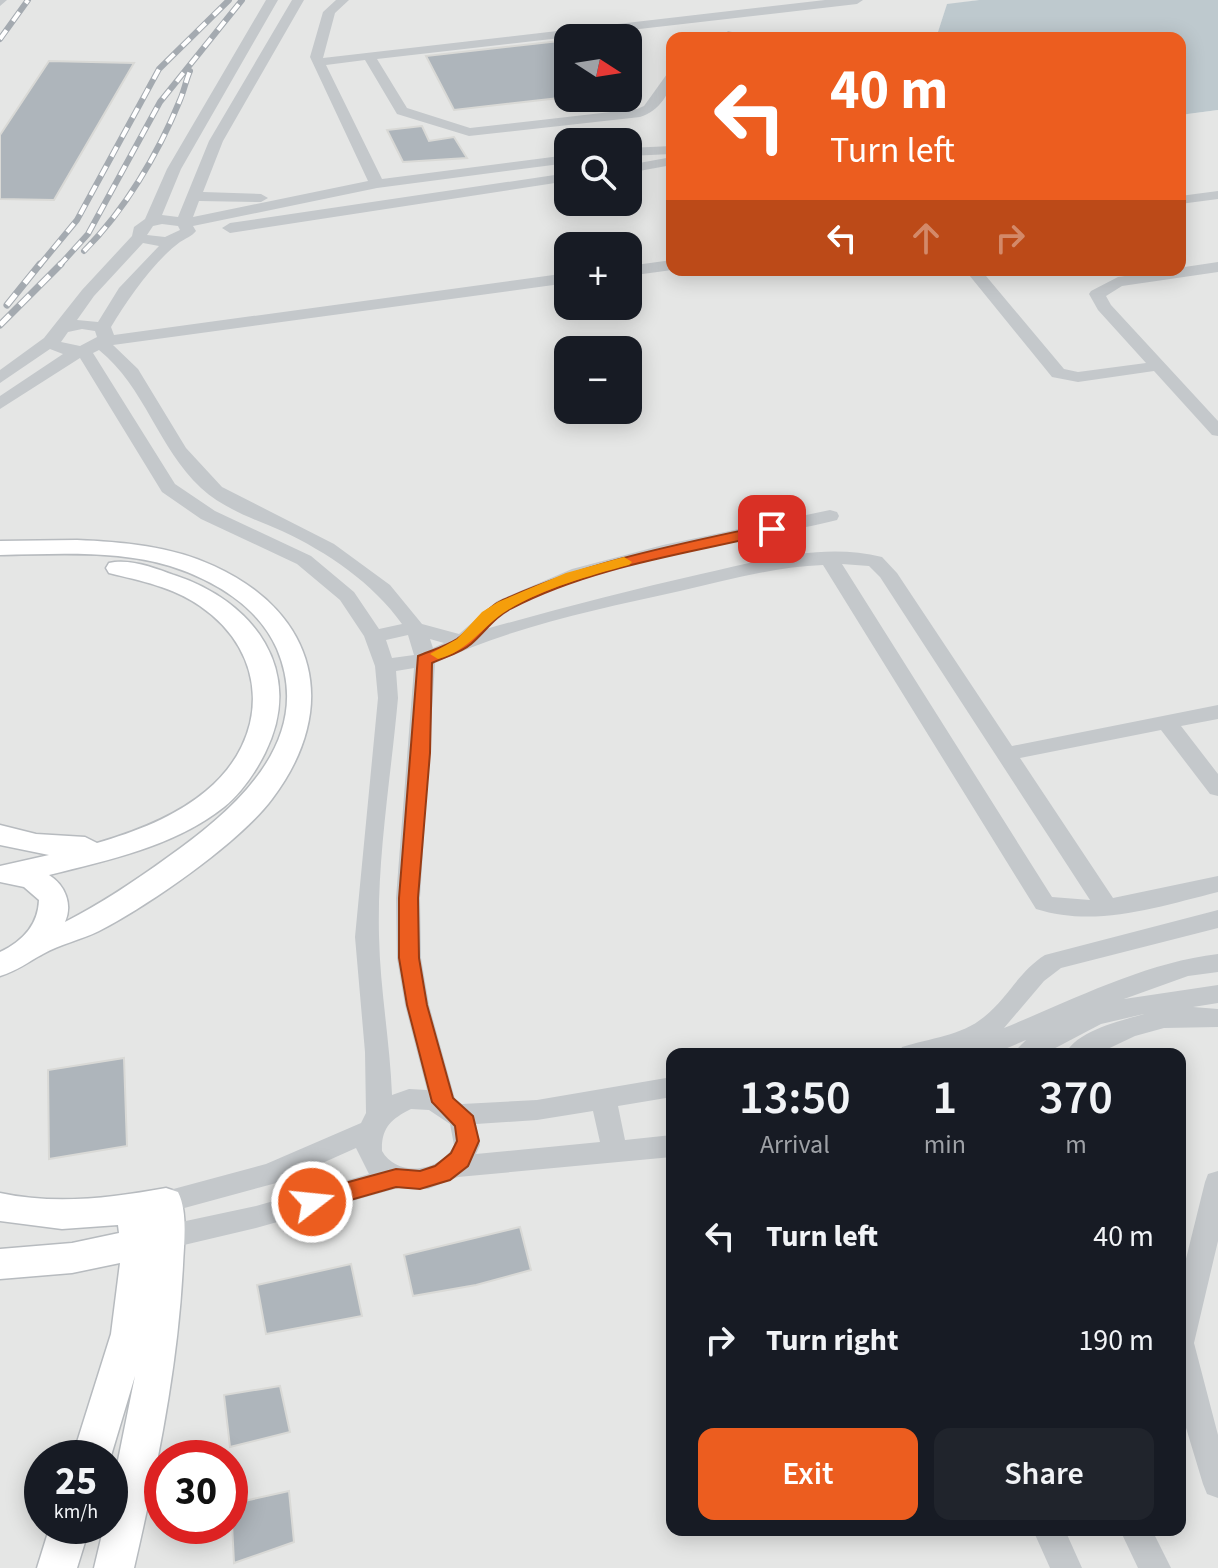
<!DOCTYPE html>
<meta charset="utf-8">
<style>
:root{--surface:#171b24;--page:#20242c;--text:#f1f3f6;--muted:#9ea1a6;--accent:#ec5d1f}
body{margin:0;font-family:"Source Sans 3",sans-serif;background:var(--page);color:var(--text);height:100vh;display:flex;flex-direction:column;font-size:30px;white-space:nowrap}
*{box-sizing:border-box;margin:0}
p{font-size:26px;color:var(--muted)}
.icon{flex:none;width:44px;height:44px;fill:none;stroke:currentColor;stroke-width:2;stroke-linecap:round;stroke-linejoin:round}
.map{position:relative;flex:1;overflow:hidden}
.side{position:absolute;left:666px;top:1048px;width:520px;height:488px;display:flex;flex-direction:column;background:var(--surface);border-radius:16px;box-shadow:0 4px 20px #0003}
.side>*{flex:none}
.banner{position:absolute;left:666px;top:32px;width:520px;height:244px;border-radius:16px;box-shadow:0 4px 20px #0003;background:#ec5d1f;color:#fff;overflow:hidden}
.needle{width:52px;rotate:102deg}
.tools{position:absolute;left:554px;top:24px;display:grid;gap:16px}
.tools a{display:grid;place-items:center;width:88px;height:88px;border-radius:16px;background:var(--surface);box-shadow:0 4px 20px #0003;font-size:40px}
.speed{position:absolute;left:24px;top:1440px;display:flex;gap:16px;font-size:40px;font-weight:700;text-align:center}
.speed>*{display:grid;place-content:center;width:104px;height:104px;border-radius:50%;background:var(--surface);box-shadow:0 4px 20px #0003;line-height:1}
.speed small{font-size:20px;font-weight:400}
.speed .limit{border:12px solid #d22;background:#fff;color:#111}
.pin{position:absolute;display:grid;place-items:center;width:68px;height:68px;color:#fff;margin:-34px;border-radius:16px;box-shadow:0 4px 12px #0006}
.me{position:absolute;width:88px;margin:-44px;rotate:74deg;stroke-linejoin:round;filter:drop-shadow(0 0 6px #0008)}
.turn{display:flex;align-items:center;gap:28px;height:168px;padding:0 32px;font-size:36px}
.turn .icon{width:104px;height:104px;stroke-width:2.5}
.turn b{display:block;font-size:56px;line-height:68px}
.lanes{display:flex;align-items:center;height:76px;padding:0 32px;background:#0003;justify-content:center;gap:40px;direction:ltr}
.lanes .off{opacity:.35}
.eta{display:flex;justify-content:space-evenly;align-items:center;height:136px;text-align:center}
.eta b{font-size:48px;font-weight:600;line-height:56px}
.button{display:flex;gap:16px;margin-top:auto;padding:16px 32px}
.button a{flex:1;height:92px;border-radius:16px;background:var(--accent);color:#fff;font-size:32px;font-weight:600;line-height:92px;text-align:center}
.button a+a{background:var(--page);color:var(--text)}
ul{padding:0;list-style:none}
li{display:flex;align-items:center;gap:24px;height:104px;padding:0 32px}
li div{flex:1}
li b{display:block;font-size:30px}
li em{font-style:normal}
.map>svg:first-child{display:block}
</style>
<div class="map">
<svg width="1218" height="1568" viewBox="0 0 1218 1568">
<rect width="100%" height="100%" fill="#f7f7f4"/>
<path fill="#e5e6e5" fill-rule="evenodd" d="M 0,0 L 979,0 L 947,5 L 936,38 L 672,38 L 672,270 L 1180,270 L 1180,115 L 1218,110 L 1218,1568 L 0,1568 ZM 568,38 L 628,38 L 628,98 L 568,98 ZM 568,142 L 628,142 L 628,202 L 568,202 ZM 568,246 L 628,246 L 628,306 L 568,306 ZM 568,350 L 628,350 L 628,410 L 568,410 ZM 672,1054 L 1180,1054 L 1180,1530 L 672,1530 ZM 42,1458 L 110,1458 L 110,1526 L 42,1526 ZM 162,1458 L 230,1458 L 230,1526 L 162,1526 Z"/>
<path fill="#bec9ce" d="M 979,0 L 1218,0 L 1218,110 L 1180,115 L 1180,38 L 936,38 L 947,4 Z"/>
<path fill="#aeb5bb" stroke="#d9d9d6" stroke-width="2" d="M 568,40 L 568,97 L 454,110 L 426,56 Z
M 49,61 L 134,63 L 54,200 L 0,199 L 0,135 Z
M 422,126 L 429,141 L 454,137 L 467,158 L 403,162 L 387,130 Z
M 124,1058 L 127,1146 L 49,1159 L 48,1070 Z
M 520,1227 L 531,1270 L 476,1285 L 413,1296 L 404,1255 Z
M 351,1264 L 362,1316 L 266,1334 L 257,1285 Z
M 280,1386 L 290,1432 L 230,1447 L 224,1395 Z
M 289,1491 L 294,1542 L 234,1563 L 231,1504 Z"/>
<g fill="none" stroke-linecap="round" stroke-linejoin="round">
<g stroke="#b7bbbf" stroke-width="3">
<path id="major" d="M 77,540 C 123,542 171,546 214,566 C 317,613 341,708 272,799 C 239,843 149,905 99,931 C 81,940 60,944 43,954 C 28,962 17,971 0,976 L 0,952 C 23,941 38,925 39,900 L 24,887 L 0,882 L 0,866 L 49,855 L 0,845 L 0,825 L 36,834 L 85,837 L 97,843 C 135,832 175,817 206,791 C 270,738 269,653 200,606 C 173,587 141,581 109,573 L 106,568 L 109,563 C 129,558 155,568 174,575 C 254,601 306,671 265,753 C 255,773 241,793 224,807 C 175,846 109,860 49,875 C 65,885 73,904 65,922 C 102,903 135,881 168,857 C 234,810 316,741 277,649 C 258,606 214,580 170,566 C 116,550 56,554 0,555 L 0,541 Z
M 166,1188 L 178,1192 C 188,1212 184,1242 183,1265 C 178,1367 157,1468 134,1568 L 94,1568 L 104,1526 L 110,1526 L 110,1500 L 135,1376 L 110,1459 L 72,1458 L 111,1334 L 120,1263 L 72,1273 L 0,1279 L 0,1249 L 72,1243 L 119,1233 L 118,1225 L 62,1229 L 0,1221 L 0,1193 C 56,1205 110,1198 166,1188 Z
M 50,1526 L 90,1526 L 77,1568 L 37,1568 Z"/>
</g>
<path fill="#c4c8cb" fill-rule="evenodd" d="M 0,0 L 7,0 L 0,6 Z
M 266,0 L 278,0 L 181,169 L 162,215 L 178,217 L 209,141 L 292,0 L 304,0 L 223,141 L 203,192 L 261,194 L 268,198 L 261,202 L 199,201 L 193,217 L 368,181 L 310,57 L 323,12 L 336,0 L 349,0 L 335,13 L 323,58 L 825,0 L 863,0 L 857,4 L 377,59 L 407,108 L 470,128 L 637,109 L 644,106 L 667,74 L 672,73 C 672,93 659,111 640,117 L 469,136 L 397,114 L 365,60 L 326,65 L 382,179 L 568,155 L 568,163 L 377,188 L 193,226 L 196,231 C 191,237 186,238 180,242 C 153,262 128,299 111,327 L 114,335 L 568,273 L 568,283 L 113,345 L 138,369 L 186,448 L 222,487 L 334,544 L 390,585 L 422,624 L 459,634 L 497,601 L 572,569 L 663,545 L 830,510 L 837,512 L 839,516 L 837,520 C 741,544 556,561 486,629 C 558,609 629,590 701,574 C 760,561 822,542 882,557 L 897,573 L 1012,746 L 1218,705 L 1218,719 L 1181,726 L 1218,774 L 1218,796 L 1210,794 L 1161,730 L 1020,758 L 1113,898 L 1218,876 L 1218,892 C 1158,907 1096,928 1036,909 L 823,565 C 774,567 728,580 680,591 C 598,609 511,627 435,663 L 420,898 L 421,958 L 429,1005 L 455,1099 L 462,1104 L 537,1100 L 672,1077 L 672,1097 L 618,1106 L 625,1140 L 672,1135 L 672,1157 L 458,1177 L 428,1189 L 398,1188 L 256,1228 L 167,1249 L 157,1245 L 153,1237 L 157,1229 L 167,1225 L 256,1206 L 369,1174 L 356,1148 L 280,1182 L 166,1213 L 156,1210 L 152,1202 L 156,1194 L 166,1191 L 266,1164 L 361,1123 L 366,1113 L 365,1052 L 355,937 L 378,698 L 375,666 L 364,636 L 340,600 L 297,564 L 201,519 L 162,492 L 80,358 L 0,409 L 0,396 L 63,354 L 50,349 L 0,383 L 0,370 L 44,338 L 82,290 L 132,236 L 134,227 L 145,219 L 167,169 ZM 162,224 L 178,226 L 180,230 L 165,237 L 147,235 L 153,226 ZM 143,243 L 159,246 L 119,288 L 98,322 L 77,320 L 94,296 ZM 82,329 L 95,331 L 97,337 L 80,346 L 61,342 L 68,332 ZM 99,350 C 145,387 158,448 201,488 C 224,509 254,519 282,531 C 327,552 373,583 402,624 L 379,629 L 354,592 L 311,556 L 215,511 L 175,484 L 93,353 ZM 842,564 L 869,566 L 880,577 L 1090,900 L 1052,897 ZM 408,635 L 414,655 L 392,658 L 386,640 ZM 430,639 L 444,643 L 433,648 ZM 414,668 L 396,898 L 397,958 L 405,1005 L 427,1090 L 409,1089 L 392,1095 C 390,1042 380,989 379,936 C 377,858 391,776 398,698 L 396,671 ZM 411,1109 L 429,1110 L 450,1124 L 454,1145 C 442,1172 397,1178 382,1151 C 381,1128 391,1119 411,1109 ZM 593,1111 L 600,1142 L 476,1154 L 480,1145 L 476,1124 L 537,1120 Z
M 728,31 L 732,32 L 733,38 L 721,38 Z
M 672,146 L 672,154 L 628,156 L 628,148 Z
M 672,157 L 672,165 L 628,173 L 628,165 Z
M 568,173 L 568,181 L 230,233 L 222,228 L 230,223 Z
M 1218,191 L 1218,199 L 1180,204 L 1180,196 Z
M 672,260 L 672,270 L 628,276 L 628,266 Z
M 1218,262 L 1218,272 L 1122,286 L 1106,296 L 1111,305 L 1218,421 L 1218,436 L 1212,435 L 1154,371 L 1078,382 L 1052,377 L 965,270 L 981,270 L 1064,369 L 1078,372 L 1146,363 L 1098,310 L 1089,294 L 1091,291 L 1118,277 Z
M 1218,910 L 1218,928 L 1061,968 L 1044,981 L 1004,1028 C 1073,1000 1143,963 1218,954 L 1218,972 L 1188,976 L 1124,999 L 1218,985 L 1218,1003 L 1193,1007 L 1218,1009 L 1218,1027 L 1164,1028 L 1135,1036 L 1097,1054 L 1065,1054 C 1078,1030 1120,1021 1144,1014 L 1101,1024 L 1044,1054 L 1012,1054 L 1026,1040 L 993,1054 L 898,1054 L 902,1047 C 930,1038 961,1036 984,1017 C 1008,998 1019,971 1045,955 Z
M 1218,1171 L 1218,1241 L 1194,1343 L 1218,1435 L 1218,1498 L 1207,1494 L 1203,1484 L 1180,1408 L 1180,1283 L 1205,1182 L 1208,1174 Z
M 1033,1530 L 1065,1530 L 1082,1568 L 1050,1568 Z
M 1120,1530 L 1152,1530 L 1171,1568 L 1138,1568 Z"/>
<use href="#major" fill="#fff" fill-rule="evenodd"/>
<g stroke="#a4aab0" stroke-width="6">
<path id="rail-far1" d="M 0,39 L 28,0
M 84,251 C 125,210 158,154 180,100 C 184,91 186,80 190,71
M 39,266 L 77,220 L 159,69 L 229,0
M 59,266 L 88,234 L 160,102 L 242,0"/>
</g>
<g stroke="#a4aab0" stroke-width="7">
<path id="rail" d="M 7,305 L 40,264
M 0,325 L 61,264"/>
</g>
<use href="#rail-far1" stroke="#fff" stroke-width="4" stroke-dasharray="11" stroke-linecap="butt"/>
<use href="#rail" stroke="#fff" stroke-width="5" stroke-dasharray="14" stroke-linecap="butt"/>
</g>
<path fill="#ec5d1f" stroke="#993c14" stroke-width="2" d="M 772,524 L 778,525 L 778,532 C 688,554 596,565 512,608 C 495,616 485,632 471,644 C 461,653 444,657 432,663 L 430,753 L 418,898 L 419,958 L 427,1005 L 453,1098 L 473,1116 L 479,1141 L 468,1166 L 450,1180 L 420,1189 L 396,1187 L 312,1211 L 304,1208 L 301,1202 L 304,1195 L 312,1192 L 396,1169 L 420,1171 L 435,1166 L 451,1153 L 457,1141 L 455,1126 L 432,1102 L 407,1005 L 399,958 L 399,898 L 418,656 C 430,651 446,646 457,639 C 474,627 483,609 503,600 C 589,561 680,544 772,524 Z"/>
<path fill="#f59e0b" d="M 624,557 L 632,562 L 629,565 C 589,576 544,588 508,610 C 482,626 469,651 438,659 L 430,654 L 457,639 L 482,612 L 498,602 L 566,573 Z"/>
</svg>
<div class="tools">
<a><svg class="needle" viewBox="-14 -14 28 28"><path d="M0-13l5 13h-10z" fill="#e53935"/><path d="M0 13l5-13h-10z" fill="#9ea1a6"/></svg></a>
<a><svg class="icon" aria-label="search" viewBox="0 0 24 24"><circle cx="10" cy="10" r="6"/><path d="M15 15l6 6"/></svg></a>
<a>+</a>
<a>−</a>
</div>
<div class="speed"><div>25<small>km/h</small></div><div class="limit">30</div></div>
<div class="pin" style="left:772px;top:529px;background:#d93025"><svg class="icon" aria-label="arrive" viewBox="0 0 24 24"><path d="M6 21V4h12l-3 4 3 4H6"/></svg></div>
<svg class="me" style="left:312px;top:1202px" viewBox="-20 -20 40 40"><circle r="17" fill="#ec5d1f" stroke="#fff" stroke-width="3"/><path d="M0-11L8 9 0 5-8 9z" fill="#fff"/></svg>
<div class="banner">
<div class="turn"><svg class="icon" aria-label="left" viewBox="0 0 24 24"><path d="M17 20v-9H6M10 6l-5 5 5 5"/></svg><div><b>40 m</b>Turn left</div></div>
<div class="lanes"><svg class="icon" aria-label="left" viewBox="0 0 24 24"><path d="M17 20v-9H6M10 6l-5 5 5 5"/></svg><svg class="icon off" aria-label="ahead" viewBox="0 0 24 24"><path d="M12 20V5M6 11l6-6 6 6"/></svg><svg class="icon off" aria-label="right" viewBox="0 0 24 24"><path d="M7 20v-9h11M14 6l5 5-5 5"/></svg></div>
</div>
<section class="side">
<div class="eta">
<div><b>13:50</b><p>Arrival</p></div>
<div><b>1</b><p>min</p></div>
<div><b>370</b><p>m</p></div>
</div>
<ul>
<li><svg class="icon" aria-label="left" viewBox="0 0 24 24"><path d="M17 20v-9H6M10 6l-5 5 5 5"/></svg><div><b>Turn left</b></div><em>40 m</em></li>
<li><svg class="icon" aria-label="right" viewBox="0 0 24 24"><path d="M7 20v-9h11M14 6l5 5-5 5"/></svg><div><b>Turn right</b></div><em>190 m</em></li>
</ul>
<div class="button"><a>Exit</a><a>Share</a></div>
</section>
</div>
